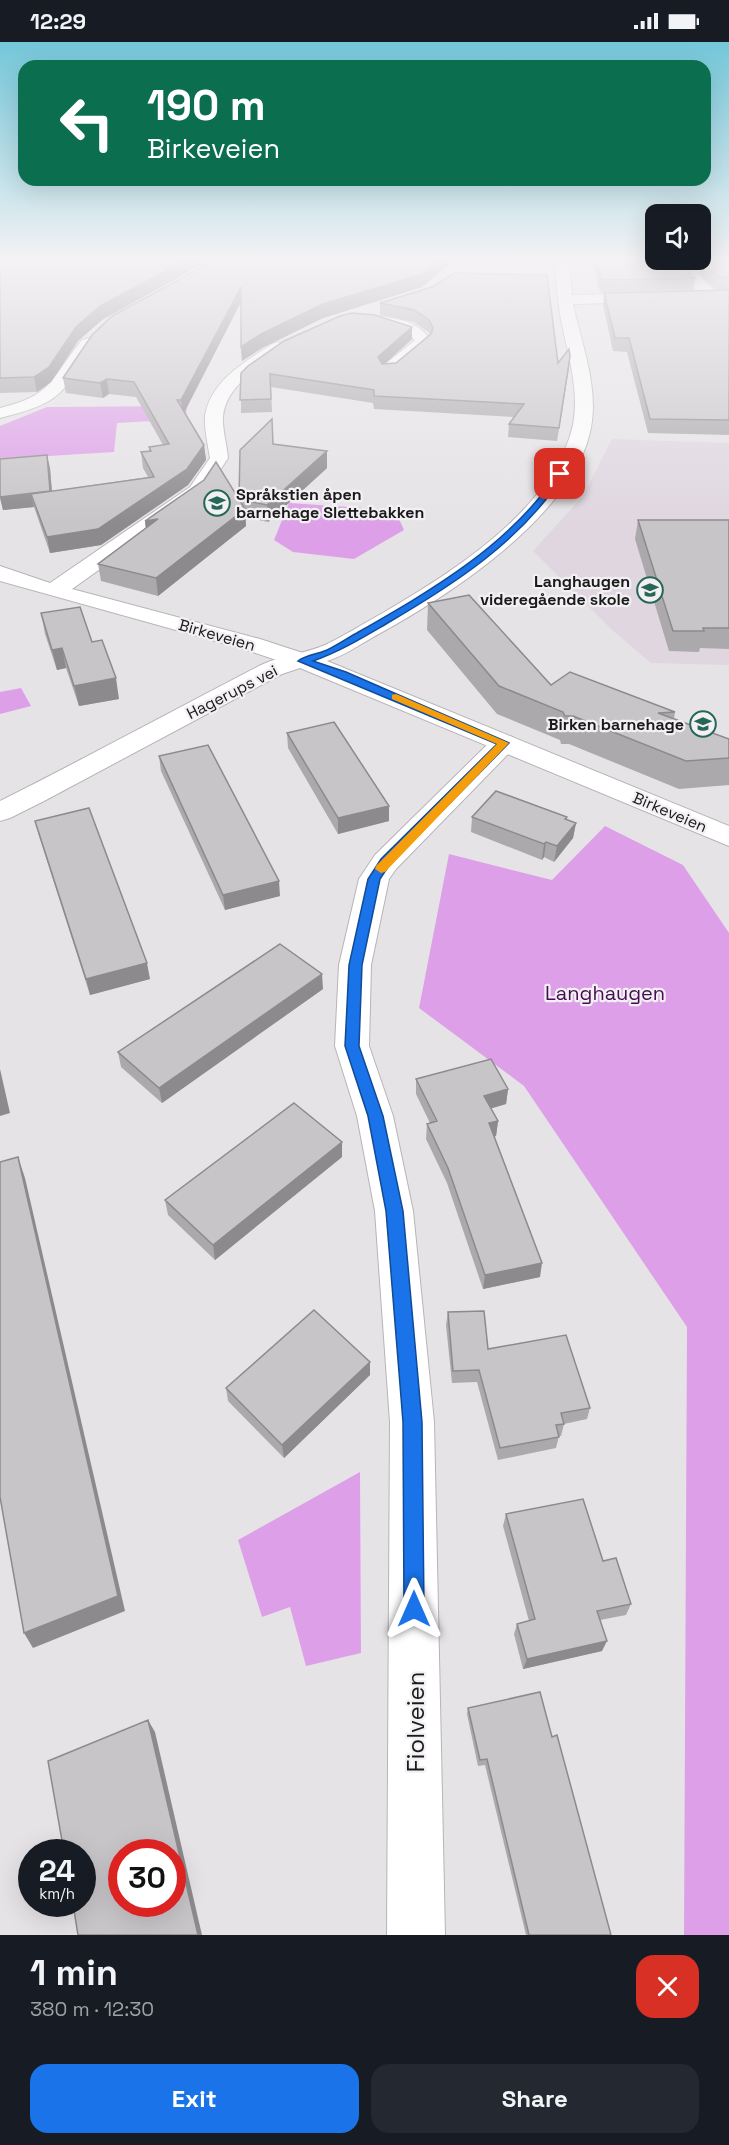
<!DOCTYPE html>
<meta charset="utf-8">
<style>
:root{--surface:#171b24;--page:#242831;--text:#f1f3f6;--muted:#9ea1a6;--accent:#1a73e8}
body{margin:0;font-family:"Space Grotesk",sans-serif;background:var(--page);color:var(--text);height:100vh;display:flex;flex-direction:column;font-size:22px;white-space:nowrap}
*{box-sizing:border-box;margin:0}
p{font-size:20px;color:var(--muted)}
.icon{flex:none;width:33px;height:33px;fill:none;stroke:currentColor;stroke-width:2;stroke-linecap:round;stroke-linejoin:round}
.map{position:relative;height:1893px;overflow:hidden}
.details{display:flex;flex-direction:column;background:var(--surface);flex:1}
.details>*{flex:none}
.hud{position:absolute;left:18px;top:18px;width:693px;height:126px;border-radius:18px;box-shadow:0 6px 24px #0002;background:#0b6e4f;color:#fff;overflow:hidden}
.tools{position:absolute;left:645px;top:162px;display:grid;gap:12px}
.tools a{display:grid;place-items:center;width:66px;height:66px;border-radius:12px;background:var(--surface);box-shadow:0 6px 24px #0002;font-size:30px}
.speed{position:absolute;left:18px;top:1797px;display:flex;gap:12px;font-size:30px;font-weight:700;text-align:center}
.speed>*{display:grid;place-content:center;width:78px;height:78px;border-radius:50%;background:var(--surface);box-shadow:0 6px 24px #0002;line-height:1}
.speed small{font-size:15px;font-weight:400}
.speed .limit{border:9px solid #d22;background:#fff;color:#111}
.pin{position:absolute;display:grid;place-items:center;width:51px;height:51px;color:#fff;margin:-26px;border-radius:12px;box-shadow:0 3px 9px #0006}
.me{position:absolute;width:66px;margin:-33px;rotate:0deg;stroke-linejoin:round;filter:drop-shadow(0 0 4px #0008)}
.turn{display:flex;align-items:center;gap:21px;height:126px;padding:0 30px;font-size:27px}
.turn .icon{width:78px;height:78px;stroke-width:2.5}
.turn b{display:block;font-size:42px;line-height:51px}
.round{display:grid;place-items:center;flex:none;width:63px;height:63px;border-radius:18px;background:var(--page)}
.overview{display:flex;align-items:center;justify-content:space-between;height:102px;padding:0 30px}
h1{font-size:36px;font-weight:700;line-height:45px}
.primary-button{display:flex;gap:12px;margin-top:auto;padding:12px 30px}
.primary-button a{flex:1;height:69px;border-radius:18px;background:var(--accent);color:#fff;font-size:24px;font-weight:700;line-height:69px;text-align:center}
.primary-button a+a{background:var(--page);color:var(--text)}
.status{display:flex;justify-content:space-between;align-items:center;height:42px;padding:0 30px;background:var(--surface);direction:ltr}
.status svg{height:16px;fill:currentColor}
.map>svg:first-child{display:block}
</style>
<div class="status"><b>12:29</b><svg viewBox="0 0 49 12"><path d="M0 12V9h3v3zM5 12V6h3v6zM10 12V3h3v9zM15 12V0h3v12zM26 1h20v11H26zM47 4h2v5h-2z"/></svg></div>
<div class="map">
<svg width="729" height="1893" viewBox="0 0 729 1893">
<rect width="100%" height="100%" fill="#e6e3e7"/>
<path fill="#dfd6e0" d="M 612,397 L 729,401 L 729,623 L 651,621 L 611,587 L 533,509 L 583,454 Z"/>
<path fill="#dda0e8" d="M 187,364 L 186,377 L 117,381 L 114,410 L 0,417 L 0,384 L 47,365 Z
M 289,461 L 395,468 L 404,488 L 354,517 L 293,510 L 274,498 Z
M 21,646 L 31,664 L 0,672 L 0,650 Z
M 605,784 L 683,823 L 729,891 L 729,1893 L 684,1893 L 687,1285 L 524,1044 L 419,966 L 449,812 L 552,838 Z
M 360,1430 L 361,1611 L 306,1624 L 290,1565 L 262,1575 L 238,1498 Z"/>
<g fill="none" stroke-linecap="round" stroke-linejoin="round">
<g stroke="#b7b4b8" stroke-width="2">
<path id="street" d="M 670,218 L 690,218 L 698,233 L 719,252 L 721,255 L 719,258 L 709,258 L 699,251 L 687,239 L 679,223 Z
M 368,273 C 392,276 417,276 431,299 L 396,331 L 384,331 L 382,327 L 384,323 L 415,298 L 402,288 L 363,281 L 360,278 L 363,275 Z
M 88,296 L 96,301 C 60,352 65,360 0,376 L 0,366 C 54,353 51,336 82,298 Z
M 278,300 L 286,305 L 284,308 C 259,326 227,342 223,374 C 222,387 227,403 228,416 L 204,453 L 72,547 L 260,597 L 312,614 L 315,619 L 312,624 L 303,626 L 294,624 L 244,607 L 0,539 L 0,524 L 50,541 L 190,445 L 210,416 C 208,403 204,387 205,374 C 211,338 245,320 272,302 Z
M 504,693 L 513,695 L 517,701 L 513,707 L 396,827 L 389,837 L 371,923 L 369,1004 L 393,1074 L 413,1169 L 434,1380 L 445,1893 L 387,1893 L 390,1380 L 375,1169 L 357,1074 L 335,1004 L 339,923 L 359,837 L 375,813 L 495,695 Z"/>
</g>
<g stroke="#b7b4b8" stroke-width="2">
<path id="secondary" d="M 555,218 L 569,218 L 572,253 L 729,250 L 729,258 L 573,262 C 581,300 597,340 592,379 C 581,469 449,554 375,594 C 359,603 344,614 327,619 L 729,784 L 729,804 L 300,626 L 282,632 L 44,759 L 10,776 L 0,779 L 0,759 C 88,715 174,668 261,623 C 281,613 305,612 325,603 C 344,594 363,582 381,572 C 450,532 541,475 569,397 C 584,356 567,312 560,272 C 557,254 556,236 555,218 Z"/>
</g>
<use href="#street" fill="#fff" fill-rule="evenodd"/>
<use href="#secondary" fill="#fff" fill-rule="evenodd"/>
</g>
<path fill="#aca9ac" d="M 215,218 L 454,218 L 422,245 L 323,276 L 262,306 L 242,319 L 241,305 L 241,260 L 184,370 L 204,403 L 206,418 L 188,443 L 101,503 L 50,511 L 34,465 L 3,468 L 0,456 L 0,417 L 50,426 L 52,449 L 148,435 L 143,426 L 141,410 L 149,409 L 149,405 L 163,403 L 136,355 L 109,352 L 103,356 L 66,351 L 63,336 Z
M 592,218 L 682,218 L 687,228 L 695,236 L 693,248 L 717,248 L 703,236 L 697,226 L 698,218 L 729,218 L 729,393 L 648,391 L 627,310 L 613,309 L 603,263 L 604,251 L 692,248 L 600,250 Z
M 0,222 L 102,278 L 78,299 L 51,340 L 37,350 L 0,351 Z
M 432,245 L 558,321 L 569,326 L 557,399 L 508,395 L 509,382 L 514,375 L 374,367 L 373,361 L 271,345 L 272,370 L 241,371 L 241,331 L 412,297 L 384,322 L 396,321 L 430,292 L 428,290 L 414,280 L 380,273 L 380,261 Z
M 273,402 L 327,409 L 327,426 L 268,480 L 245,475 L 246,484 L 158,554 L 101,539 L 98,522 L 146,487 L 145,479 L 239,458 L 240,408 Z
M 638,478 L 729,478 L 729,607 L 700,606 L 699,610 L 669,609 L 635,497 Z
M 428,561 L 551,643 L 675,670 L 674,677 L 729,716 L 729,743 L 679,747 L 569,702 L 561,702 L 560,698 L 497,672 L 427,588 Z
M 41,571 L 92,600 L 119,657 L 79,664 L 66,626 L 57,628 L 45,592 Z
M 287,691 L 389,779 L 338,792 L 288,706 Z
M 159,714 L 280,854 L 225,868 L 161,729 Z
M 472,775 L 567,775 L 567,777 L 576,781 L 573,796 L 554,820 L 544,815 L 542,818 L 471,790 Z
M 35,779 L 150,937 L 90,953 L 39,794 Z
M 323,947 L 162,1061 L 121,1025 L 118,1010 Z
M 416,1037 L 508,1047 L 506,1062 L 491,1066 L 498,1079 L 496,1094 L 494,1095 L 540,1235 L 483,1247 L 447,1141 L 426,1097 L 427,1082 L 430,1081 L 416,1052 Z
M 342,1115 L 215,1218 L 168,1173 L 165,1158 Z
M 448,1270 L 488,1307 L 590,1366 L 587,1377 L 564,1382 L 561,1394 L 559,1394 L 556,1406 L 498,1418 L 477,1340 L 452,1341 L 446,1283 Z
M 370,1320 L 370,1333 L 284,1416 L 228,1359 L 226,1346 Z
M 506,1472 L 603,1519 L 631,1562 L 626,1573 L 600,1578 L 602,1609 L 523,1627 L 514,1592 L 517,1582 L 529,1579 L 503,1484 Z
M 468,1666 L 552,1695 L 611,1893 L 526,1893 L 485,1723 L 478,1724 L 467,1672 Z"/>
<path fill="#8c8a8c" d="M 186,218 L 210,218 L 102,278 L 78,299 L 51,340 L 37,350 L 34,335 L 76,285 L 100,264 Z
M 440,218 L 454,218 L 422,245 L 323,276 L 262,306 L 242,319 L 241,305 L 261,292 L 323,262 Z
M 241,245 L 242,258 L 183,373 L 181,358 Z
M 412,285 L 412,297 L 378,328 L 378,315 Z
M 570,314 L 569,326 L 557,399 L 559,386 Z
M 107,337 L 109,352 L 103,356 L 100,341 Z
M 204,403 L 206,418 L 188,443 L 101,503 L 50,511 L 47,495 L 98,487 Z
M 327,409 L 327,426 L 268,480 L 267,463 Z
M 47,413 L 50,426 L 53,464 L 36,465 Z
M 31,452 L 34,465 L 3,468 L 0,455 Z
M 245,467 L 246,484 L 158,554 L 156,536 Z
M 158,477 L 147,496 L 145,479 Z
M 62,606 L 66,626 L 57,628 L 52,608 Z
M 116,636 L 119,657 L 79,664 L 74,644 Z
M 389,764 L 389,779 L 338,792 L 338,776 Z
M 576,781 L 573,796 L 554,820 L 557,804 Z
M 546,800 L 544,815 L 542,818 L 544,802 Z
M 279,839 L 280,854 L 225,868 L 223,853 Z
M 147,921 L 150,937 L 90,953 L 86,937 Z
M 322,932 L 323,947 L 162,1061 L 159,1046 Z
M 0,1027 L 10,1071 L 0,1074 Z
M 508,1047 L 506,1062 L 483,1069 L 484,1054 Z
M 498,1079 L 496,1094 L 488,1096 L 489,1081 Z
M 342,1100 L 342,1115 L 215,1218 L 213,1203 Z
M 18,1115 L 25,1136 L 125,1569 L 33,1606 L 24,1591 Z
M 542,1221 L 540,1235 L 483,1247 L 485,1233 Z
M 370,1320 L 370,1333 L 284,1416 L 282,1403 Z
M 607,1599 L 602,1609 L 523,1627 L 527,1617 Z
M 148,1678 L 155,1690 L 202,1893 L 198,1893 Z"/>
<path fill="#c8c5c8" stroke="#8c8a8c" stroke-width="1.5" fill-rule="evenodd" d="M 7,218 L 186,218 L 100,264 L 76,285 L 49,325 L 34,335 L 0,336 L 0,222 Z
M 215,218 L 440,218 L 422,232 L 323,262 L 261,292 L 241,305 L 241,245 L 181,358 L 177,358 L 204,403 L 187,427 L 98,487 L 47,495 L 31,452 L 154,435 L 141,410 L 151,409 L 149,405 L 169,402 L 134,340 L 107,337 L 100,341 L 63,336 L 92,293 L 112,274 Z
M 596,218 L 682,218 L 687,228 L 695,236 L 601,238 Z
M 702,218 L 729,218 L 729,236 L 720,235 L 705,223 Z
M 455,231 L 547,233 L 558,321 L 569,307 L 570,314 L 559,386 L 509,382 L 524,362 L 374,354 L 374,348 L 270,332 L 271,357 L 240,358 L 241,331 L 248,324 L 284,299 L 340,274 L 352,271 L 375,273 L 412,285 L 378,315 L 382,322 L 396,321 L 431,292 L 433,286 L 429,278 L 414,268 L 380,261 L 432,245 Z
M 729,248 L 729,378 L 650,377 L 629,296 L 615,296 L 604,251 Z
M 272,377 L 273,402 L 327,409 L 267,463 L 239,457 L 240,408 Z
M 47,413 L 50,449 L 0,455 L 0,417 Z
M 216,420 L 245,467 L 156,536 L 98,522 L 158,477 L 145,479 L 204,438 Z
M 638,478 L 729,478 L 729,586 L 703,586 L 704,589 L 673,589 Z
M 469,553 L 551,643 L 570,630 L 675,670 L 658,671 L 729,697 L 729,716 L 686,719 L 573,674 L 565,674 L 563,670 L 499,644 L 428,561 Z
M 80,565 L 92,600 L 102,598 L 116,636 L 74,644 L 62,606 L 52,608 L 41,571 Z
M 334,680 L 389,764 L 338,776 L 287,691 Z
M 208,703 L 279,839 L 223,853 L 159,714 Z
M 496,749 L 567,775 L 565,777 L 576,781 L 557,804 L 546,800 L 544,802 L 472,775 Z
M 89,766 L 147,921 L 86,937 L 35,779 Z
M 280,902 L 322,932 L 159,1046 L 118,1010 Z
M 491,1017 L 508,1047 L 484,1054 L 498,1079 L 489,1081 L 542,1221 L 485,1233 L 448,1126 L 427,1082 L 437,1079 L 416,1037 Z
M 294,1061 L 342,1100 L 213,1203 L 165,1158 Z
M 18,1115 L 118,1554 L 24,1591 L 0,1455 L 0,1120 Z
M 314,1268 L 370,1320 L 282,1403 L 226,1346 Z
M 484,1269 L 488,1307 L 566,1293 L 590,1366 L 561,1371 L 564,1382 L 556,1383 L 559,1395 L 500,1406 L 479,1328 L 453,1329 L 448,1270 Z
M 583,1457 L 603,1519 L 616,1516 L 631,1562 L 597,1569 L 607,1599 L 527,1617 L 517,1582 L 535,1577 L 506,1472 Z
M 540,1650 L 552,1695 L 557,1693 L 611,1893 L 529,1893 L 487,1717 L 480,1718 L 468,1666 Z
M 148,1678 L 198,1893 L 78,1893 L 73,1862 L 82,1862 L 82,1810 L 64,1810 L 48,1719 ZM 122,1810 L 172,1810 L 172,1862 L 122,1862 Z"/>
<linearGradient id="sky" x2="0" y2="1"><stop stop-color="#73c7d9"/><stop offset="0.45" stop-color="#f4f2f4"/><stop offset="1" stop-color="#f4f2f4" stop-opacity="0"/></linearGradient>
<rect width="729" height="483" fill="url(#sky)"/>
<path fill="#1a73e8" stroke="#114b97" stroke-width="1.5" d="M 558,431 L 564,432 C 522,499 453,543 386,582 C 362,596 339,610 313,619 L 346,630 L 509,701 L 390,822 L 380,837 L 362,923 L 359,1004 L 383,1074 L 403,1169 L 422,1380 L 424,1567 L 421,1574 L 414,1577 L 407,1574 L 404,1567 L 403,1380 L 386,1169 L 368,1074 L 345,1004 L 349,923 L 368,837 L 381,817 L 497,702 L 298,619 C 305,613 318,612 327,608 C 337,603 346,597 355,592 C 430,549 508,505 558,431 Z"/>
<path fill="#f59e0b" d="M 396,652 L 509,701 L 385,830 L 381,831 L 375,827 L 376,824 L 497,702 L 392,657 L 392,653 Z"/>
<defs>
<g id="school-ring" transform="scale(1.35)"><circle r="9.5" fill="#f3f0f4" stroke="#266756" stroke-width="1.5"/><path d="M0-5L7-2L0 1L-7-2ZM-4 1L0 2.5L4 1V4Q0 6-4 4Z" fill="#266756"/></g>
</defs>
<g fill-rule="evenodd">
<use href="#school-ring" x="217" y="461"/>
<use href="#school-ring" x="650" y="548"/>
<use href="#school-ring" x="703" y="682"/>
</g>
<g text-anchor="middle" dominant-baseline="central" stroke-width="4.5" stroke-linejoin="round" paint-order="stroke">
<g font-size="16" font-weight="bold" fill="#1b1a1b" stroke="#f3f0f4" text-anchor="end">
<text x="236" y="452" text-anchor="start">Språkstien åpen<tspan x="236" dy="18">barnehage Slettebakken</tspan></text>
<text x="630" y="539">Langhaugen<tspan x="630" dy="18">videregående skole</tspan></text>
<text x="684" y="682">Birken barnehage</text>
</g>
<g font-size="16" fill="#1b1a1b" stroke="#f3f0f4">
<text transform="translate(217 593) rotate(16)">Birkeveien</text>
<text transform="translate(232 650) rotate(-27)">Hagerups vei</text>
<text transform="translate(670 770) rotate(23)">Birkeveien</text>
</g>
<g font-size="20" fill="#460c50" stroke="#f3f0f4">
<text x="605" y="951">Langhaugen</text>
</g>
<g font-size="24" fill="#1b1a1b" stroke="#f3f0f4">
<text transform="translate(415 1680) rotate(-90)">Fiolveien</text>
</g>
</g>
</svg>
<div class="tools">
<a><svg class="icon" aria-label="sound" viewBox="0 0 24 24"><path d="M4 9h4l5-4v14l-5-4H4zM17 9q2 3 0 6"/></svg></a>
</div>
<div class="speed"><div>24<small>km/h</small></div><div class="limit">30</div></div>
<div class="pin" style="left:560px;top:432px;background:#d93025"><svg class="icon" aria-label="arrive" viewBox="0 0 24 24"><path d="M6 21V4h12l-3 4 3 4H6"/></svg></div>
<svg class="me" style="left:414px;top:1567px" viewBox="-20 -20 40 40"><path d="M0-17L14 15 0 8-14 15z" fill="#1a73e8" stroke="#fff" stroke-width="4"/></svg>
<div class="hud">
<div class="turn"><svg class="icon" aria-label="left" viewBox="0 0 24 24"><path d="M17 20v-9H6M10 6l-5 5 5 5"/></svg><div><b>190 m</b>Birkeveien</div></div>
</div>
</div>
<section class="details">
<div class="overview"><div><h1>1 min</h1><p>380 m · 12:30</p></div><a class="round" style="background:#d93025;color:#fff"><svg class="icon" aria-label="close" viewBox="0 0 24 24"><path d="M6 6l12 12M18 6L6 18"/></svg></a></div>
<div class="primary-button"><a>Exit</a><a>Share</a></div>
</section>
